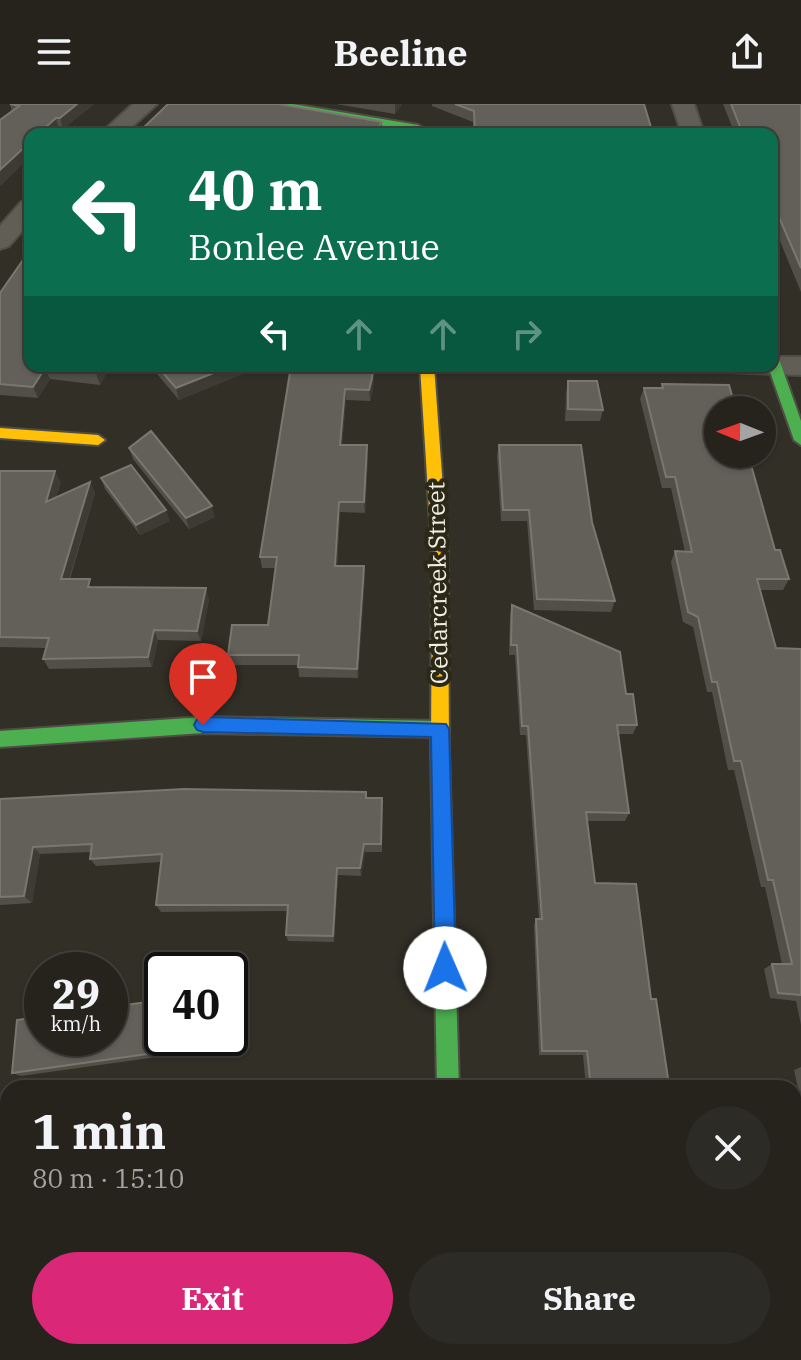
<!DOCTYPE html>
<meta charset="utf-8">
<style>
:root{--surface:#25231c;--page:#2d2b25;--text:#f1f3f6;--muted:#a3a4a3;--line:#42403b;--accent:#db2777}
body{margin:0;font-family:"IBM Plex Serif",serif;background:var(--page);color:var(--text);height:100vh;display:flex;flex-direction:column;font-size:30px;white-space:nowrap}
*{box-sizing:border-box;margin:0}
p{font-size:26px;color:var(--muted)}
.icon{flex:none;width:44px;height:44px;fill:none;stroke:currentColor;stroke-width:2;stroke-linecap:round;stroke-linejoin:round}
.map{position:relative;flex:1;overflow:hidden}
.details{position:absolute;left:0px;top:976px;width:802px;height:280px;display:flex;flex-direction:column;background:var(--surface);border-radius:24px 24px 0 0;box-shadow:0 2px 6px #0004,0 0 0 2px var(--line)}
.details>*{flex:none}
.banner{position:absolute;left:24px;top:24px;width:754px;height:244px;border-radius:16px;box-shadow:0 2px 6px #0004,0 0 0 2px var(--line);background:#0b6e4f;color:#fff;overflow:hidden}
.needle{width:52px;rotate:271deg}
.fabs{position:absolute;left:704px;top:292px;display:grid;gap:16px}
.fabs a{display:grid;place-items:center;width:72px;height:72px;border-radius:50%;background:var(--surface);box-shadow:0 2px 6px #0004,0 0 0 2px var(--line);font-size:40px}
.speed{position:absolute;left:24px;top:848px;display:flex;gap:16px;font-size:40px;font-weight:700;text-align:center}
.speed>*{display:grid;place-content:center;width:104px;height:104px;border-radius:50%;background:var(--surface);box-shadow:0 2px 6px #0004,0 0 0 2px var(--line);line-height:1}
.speed small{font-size:20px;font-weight:400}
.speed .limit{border:4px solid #111;border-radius:12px;background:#fff;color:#111}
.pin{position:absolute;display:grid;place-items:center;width:68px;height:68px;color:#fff;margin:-82px -34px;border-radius:50% 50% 50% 0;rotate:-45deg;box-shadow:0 0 8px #0007}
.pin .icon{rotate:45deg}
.me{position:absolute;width:88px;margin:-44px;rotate:359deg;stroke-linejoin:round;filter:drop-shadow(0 0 6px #0008)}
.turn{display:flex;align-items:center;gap:28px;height:168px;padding:0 32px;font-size:36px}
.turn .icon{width:104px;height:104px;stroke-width:2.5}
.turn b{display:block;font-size:56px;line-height:68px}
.lanes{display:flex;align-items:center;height:76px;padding:0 32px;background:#0003;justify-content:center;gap:40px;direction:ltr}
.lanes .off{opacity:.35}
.round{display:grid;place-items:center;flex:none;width:84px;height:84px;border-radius:42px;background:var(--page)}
.overview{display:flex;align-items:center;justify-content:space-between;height:136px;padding:0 32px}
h1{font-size:48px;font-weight:800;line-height:60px}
.button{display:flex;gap:16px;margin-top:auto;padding:16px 32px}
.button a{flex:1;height:92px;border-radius:48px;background:var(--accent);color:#fff;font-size:32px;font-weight:800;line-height:92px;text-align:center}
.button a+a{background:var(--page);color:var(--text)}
header{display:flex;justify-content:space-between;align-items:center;height:104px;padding:0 32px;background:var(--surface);font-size:36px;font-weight:800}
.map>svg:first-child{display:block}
</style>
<header><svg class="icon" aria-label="menu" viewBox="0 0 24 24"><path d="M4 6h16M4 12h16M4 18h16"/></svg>Beeline<svg class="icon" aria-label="share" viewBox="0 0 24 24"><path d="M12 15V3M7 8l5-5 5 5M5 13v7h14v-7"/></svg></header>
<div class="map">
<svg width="801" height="1256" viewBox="0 0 801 1256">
<rect width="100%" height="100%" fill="#312f26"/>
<path fill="#605525" d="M 8,1036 L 8,1181 L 0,1182 L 0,1038 Z"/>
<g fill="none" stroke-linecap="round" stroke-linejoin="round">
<g stroke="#4f4d45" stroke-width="4">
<path id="street" d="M 133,0 L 157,0 L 124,30 L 100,30 Z
M 672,0 L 694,0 L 704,30 L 682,30 Z
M 30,96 L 30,118 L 9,142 L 0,145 L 0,122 L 21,98 Z
M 772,253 L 801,253 L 801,271 L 729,268 L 724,262 L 772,262 Z
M 425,1248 L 483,1248 L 483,1256 L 425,1256 Z"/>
</g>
<g stroke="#4f4d45" stroke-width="4">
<path id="fast" d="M 270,0 L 292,0 L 418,21 L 423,24 L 424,30 Z
M 772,251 L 779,255 L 801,317 L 801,341 L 794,336 L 768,262 L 772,262 Z
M 203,613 L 440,617 L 446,620 L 449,625 L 446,630 L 440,633 L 203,629 L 0,643 L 0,627 Z
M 440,638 L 446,640 L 449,646 L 459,984 L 437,984 L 431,646 L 434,640 Z"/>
</g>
<g stroke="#4f4d45" stroke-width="4">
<path id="slow" d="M 420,262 L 434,262 L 448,452 L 449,646 L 446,652 L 440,654 L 434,652 L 431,646 L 432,452 Z
M 0,324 L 98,331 L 105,336 L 98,341 L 0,334 Z"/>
</g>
<use href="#street" fill="#615f55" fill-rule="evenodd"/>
<use href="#fast" fill="#4caf50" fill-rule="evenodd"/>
<use href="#slow" fill="#ffc107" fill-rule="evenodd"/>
</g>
<path fill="#514f48" d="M 94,0 L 63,25 L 59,25 L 30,30 L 30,53 L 0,82 L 12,7 L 10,1 Z
M 336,0 L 402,0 L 395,10 Z
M 432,0 L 644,0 L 653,30 L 473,30 L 473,18 L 432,2 Z
M 723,0 L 801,0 L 801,188 L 772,118 L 772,30 L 735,30 Z
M 0,189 L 30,262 L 241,262 L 242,270 L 179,296 L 157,270 L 109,265 L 100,281 L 50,275 L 38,294 L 0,291 Z
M 291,262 L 374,262 L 373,285 L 370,297 L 346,296 L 342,341 L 368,352 L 365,409 L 340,408 L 337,462 L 364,462 L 365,472 L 358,574 L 299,573 L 298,561 L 231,561 L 228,551 L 268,521 L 276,464 L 262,464 L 260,453 Z
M 568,277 L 603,306 L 600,317 L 565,317 L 566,289 Z
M 662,280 L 775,446 L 789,475 L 783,486 L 760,486 L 776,544 L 801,545 L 801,921 L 796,897 L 770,894 L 764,865 L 772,860 L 782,860 L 765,783 L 761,783 L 734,666 L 728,666 L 712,588 L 707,588 L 693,523 L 683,518 L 671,458 L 675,447 L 685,448 L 671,384 L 662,384 L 640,295 L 644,284 L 661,284 Z
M 499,341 L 592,418 L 615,497 L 611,508 L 534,506 L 527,417 L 501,417 L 497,352 Z
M 129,344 L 215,413 L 189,425 L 133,355 Z
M 0,367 L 61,378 L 56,393 L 90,378 L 95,389 L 70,475 L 93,483 L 209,495 L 201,537 L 158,536 L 152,563 L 49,565 L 43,555 L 46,544 L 0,543 Z
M 101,374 L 170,417 L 140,431 L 105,385 Z
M 512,501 L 626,590 L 637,621 L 633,630 L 618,630 L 629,709 L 625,717 L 587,717 L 595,779 L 651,895 L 669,981 L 695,984 L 586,984 L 583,951 L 539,951 L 534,821 L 536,815 L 539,815 L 526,631 L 520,631 L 515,551 L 509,551 L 510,511 Z
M 366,694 L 382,703 L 382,748 L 365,748 L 361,772 L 338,771 L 334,838 L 288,837 L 286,831 L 287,807 L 161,808 L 156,801 L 161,758 L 96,762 L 90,755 L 91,748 L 40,750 L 32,799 L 0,801 L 0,695 Z
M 238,885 L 242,890 L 243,941 L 21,972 L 12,969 Z
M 801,963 L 801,998 L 794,966 Z
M 556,1248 L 706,1248 L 707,1256 L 557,1256 Z"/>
<path fill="#3d3b33" d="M 77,0 L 94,0 L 63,25 L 60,14 Z
M 395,0 L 402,0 L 395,10 Z
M 56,14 L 59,25 L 53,30 L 38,30 Z
M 382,18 L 381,30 L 374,30 Z
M 30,38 L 30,53 L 0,82 L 0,66 Z
M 100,262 L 108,262 L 109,265 L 100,281 L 96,269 Z
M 231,262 L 241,262 L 242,270 L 179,296 L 176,284 Z
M 373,262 L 373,285 L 370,297 L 369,286 Z
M 45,264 L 50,275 L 38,294 L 33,283 Z
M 345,285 L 346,296 L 341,352 L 340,341 Z
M 367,341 L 368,352 L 365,409 L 364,398 Z
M 55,367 L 61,378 L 51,409 L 46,398 Z
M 90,378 L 95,389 L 66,485 L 61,475 Z
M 339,398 L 340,408 L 336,472 L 335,462 Z
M 212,402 L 215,413 L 189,425 L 186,414 Z
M 166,406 L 170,417 L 140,431 L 136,421 Z
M 364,462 L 365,472 L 358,574 L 357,565 Z
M 206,484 L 209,495 L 201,537 L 197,527 Z
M 154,526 L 158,536 L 152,563 L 148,553 Z
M 364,740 L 365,748 L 361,772 L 360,764 Z
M 33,743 L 40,750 L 32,799 L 24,792 Z
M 337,764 L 338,771 L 334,838 L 333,832 Z
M 238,885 L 242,890 L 243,941 L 240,937 Z"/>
<path fill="#626059" stroke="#79776e" stroke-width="2" d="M 10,0 L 77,0 L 60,14 L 56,14 L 38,30 L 30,30 L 30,38 L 0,66 L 0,16 L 19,2 Z
M 168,0 L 279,0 L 382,18 L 374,30 L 137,30 Z
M 455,0 L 644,0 L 653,30 L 475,30 L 474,7 Z
M 731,0 L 801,0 L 801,164 L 772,97 L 772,30 L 743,30 Z
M 30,146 L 30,262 L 100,262 L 96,269 L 45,264 L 33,283 L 0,280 L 0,189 Z
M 157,262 L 231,262 L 176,284 Z
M 291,262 L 373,262 L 372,274 L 369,286 L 345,285 L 340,341 L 367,341 L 364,398 L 339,398 L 335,462 L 364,462 L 357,565 L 298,563 L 299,551 L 228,551 L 232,521 L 268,521 L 277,453 L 260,453 Z
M 568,277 L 597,277 L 603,306 L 568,305 Z
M 662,280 L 729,281 L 736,306 L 718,306 L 718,350 L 748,350 L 775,446 L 780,446 L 789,475 L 757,475 L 776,544 L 801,545 L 801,891 L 778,889 L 772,860 L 792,860 L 773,776 L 768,776 L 741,657 L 734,657 L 717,578 L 712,578 L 698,513 L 688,508 L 675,447 L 692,448 L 675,373 L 666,373 L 644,284 L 663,284 Z
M 151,327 L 212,402 L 186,414 L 129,344 Z
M 499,341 L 581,341 L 592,418 L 615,497 L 537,495 L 529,406 L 503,406 Z
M 131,361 L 166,406 L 136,421 L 101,374 Z
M 0,367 L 55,367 L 46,398 L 90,378 L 61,475 L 90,475 L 88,483 L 206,484 L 197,527 L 154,526 L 148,553 L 43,555 L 49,534 L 0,533 Z
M 512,501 L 620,548 L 626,590 L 633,590 L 637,621 L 617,621 L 629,709 L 586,708 L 595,779 L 636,780 L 651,895 L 656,895 L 669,981 L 694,980 L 695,984 L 591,984 L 587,947 L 542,947 L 536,815 L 542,815 L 528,622 L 522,622 L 517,541 L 511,541 Z
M 184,685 L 366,688 L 366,694 L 382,694 L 381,740 L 364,740 L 360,764 L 337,764 L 333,832 L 286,831 L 288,801 L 156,801 L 162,750 L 90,755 L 92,740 L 33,743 L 24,792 L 0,793 L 0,695 Z
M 238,885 L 240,937 L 12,969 L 17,916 L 42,912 L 42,934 L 110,934 L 110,903 L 162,896 L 162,934 L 230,934 L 230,886 Z
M 15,1248 L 330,1248 L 331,1256 L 14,1256 Z
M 560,1248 L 706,1248 L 707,1256 L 561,1256 Z"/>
<path fill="#1a73e8" stroke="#114b97" stroke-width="2" d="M 203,613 L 446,620 L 449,625 L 456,864 L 453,872 L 445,875 L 438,872 L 435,864 L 431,633 L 203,628 L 197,626 L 194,621 L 197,615 Z"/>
<g text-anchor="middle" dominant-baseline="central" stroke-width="8" stroke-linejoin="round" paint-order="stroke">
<g font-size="24" fill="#f1efe4" stroke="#2c2817">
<text transform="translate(437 479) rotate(-91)">Cedarcreek Street</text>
</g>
</g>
</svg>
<div class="fabs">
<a><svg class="needle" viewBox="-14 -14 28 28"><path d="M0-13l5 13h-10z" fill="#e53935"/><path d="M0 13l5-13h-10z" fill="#a3a4a3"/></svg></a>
</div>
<div class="speed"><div>29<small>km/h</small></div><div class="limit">40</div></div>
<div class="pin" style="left:203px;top:621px;background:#d93025"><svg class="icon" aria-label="arrive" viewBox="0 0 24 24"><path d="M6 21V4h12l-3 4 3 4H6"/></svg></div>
<svg class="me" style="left:445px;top:864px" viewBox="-20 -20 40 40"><circle r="19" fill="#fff"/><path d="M0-13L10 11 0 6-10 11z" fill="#1a73e8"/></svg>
<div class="banner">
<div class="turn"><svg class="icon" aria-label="left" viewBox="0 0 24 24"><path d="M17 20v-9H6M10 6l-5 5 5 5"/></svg><div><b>40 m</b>Bonlee Avenue</div></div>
<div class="lanes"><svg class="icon" aria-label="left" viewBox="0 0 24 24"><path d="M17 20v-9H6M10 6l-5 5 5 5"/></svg><svg class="icon off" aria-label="ahead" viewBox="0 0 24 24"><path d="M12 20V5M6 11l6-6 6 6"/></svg><svg class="icon off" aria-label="ahead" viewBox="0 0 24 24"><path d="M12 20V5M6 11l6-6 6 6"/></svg><svg class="icon off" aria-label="right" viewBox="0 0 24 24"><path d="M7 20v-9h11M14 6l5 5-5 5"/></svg></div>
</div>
<section class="details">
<div class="overview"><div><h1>1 min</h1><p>80 m · 15:10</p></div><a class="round"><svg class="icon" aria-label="close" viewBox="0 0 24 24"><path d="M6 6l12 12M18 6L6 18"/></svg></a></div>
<div class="button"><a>Exit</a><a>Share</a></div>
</section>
</div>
